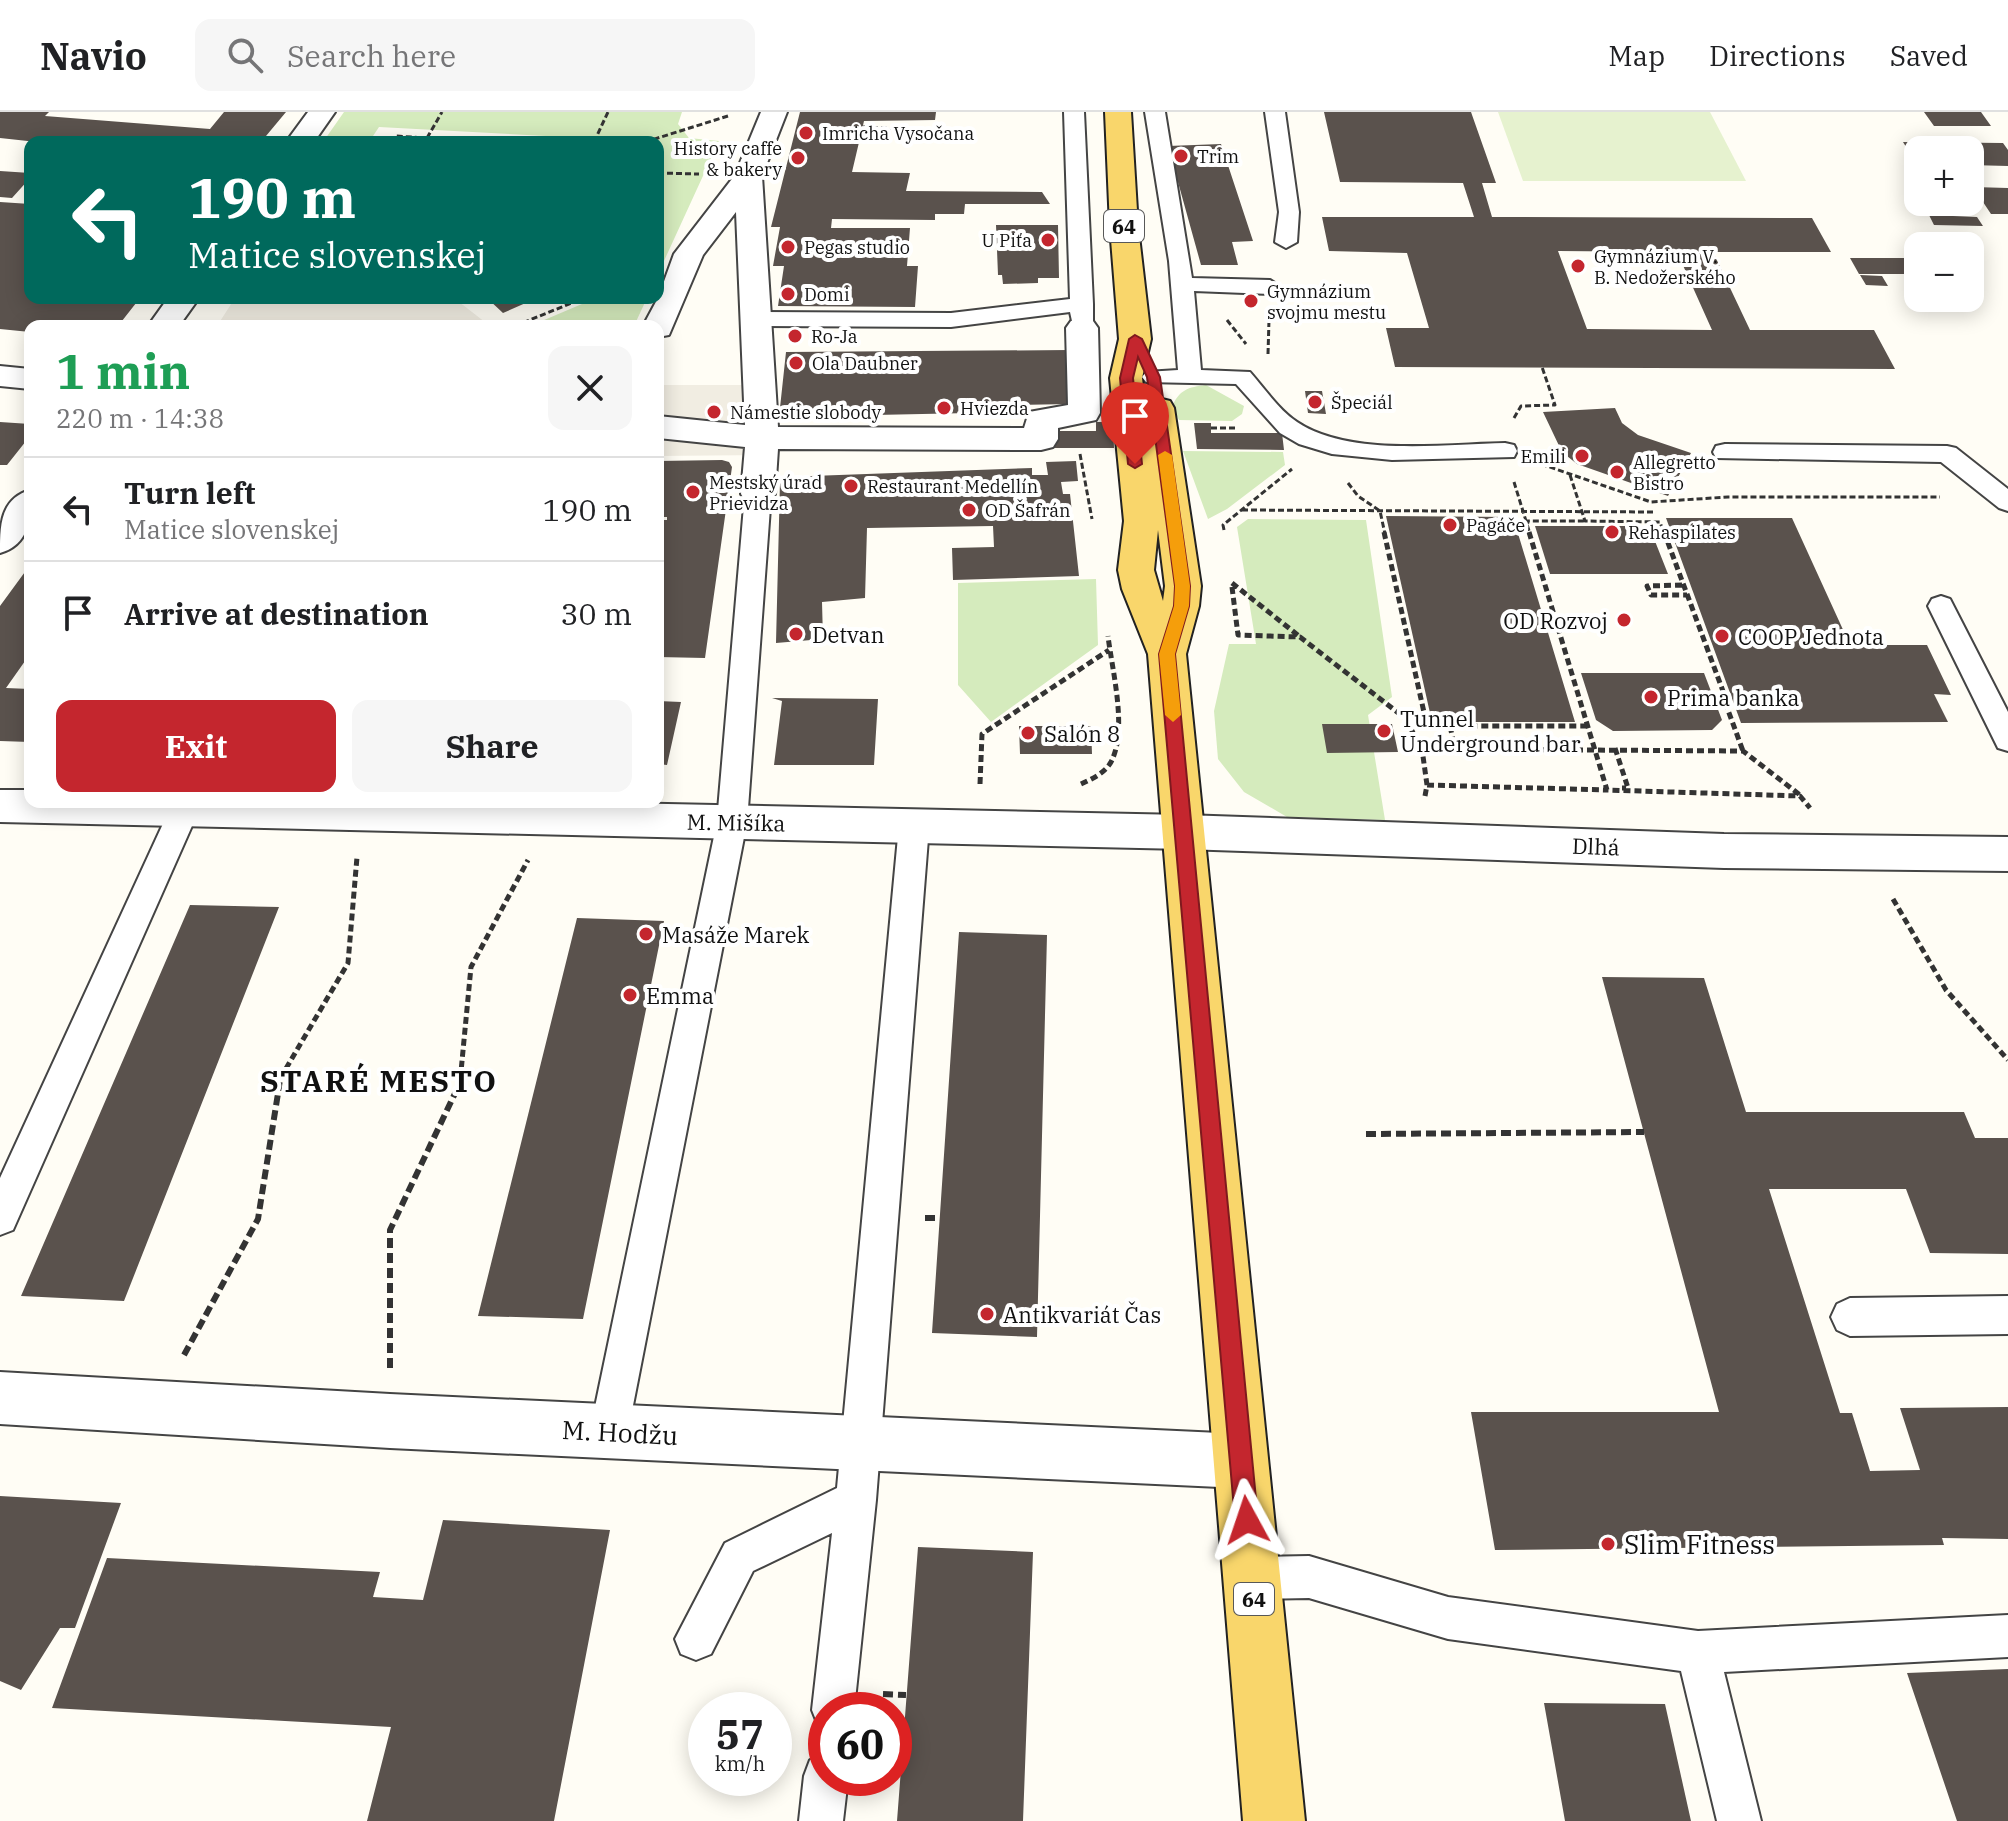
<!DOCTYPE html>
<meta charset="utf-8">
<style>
:root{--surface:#fff;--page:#f6f6f6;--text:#202124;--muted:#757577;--line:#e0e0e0;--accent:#c4262e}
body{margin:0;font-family:"IBM Plex Serif",serif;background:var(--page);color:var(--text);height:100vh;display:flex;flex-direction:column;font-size:30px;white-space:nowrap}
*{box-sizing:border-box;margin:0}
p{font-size:26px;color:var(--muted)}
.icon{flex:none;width:44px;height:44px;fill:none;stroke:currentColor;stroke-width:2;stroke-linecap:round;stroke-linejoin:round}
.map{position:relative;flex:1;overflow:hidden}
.details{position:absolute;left:24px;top:208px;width:640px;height:488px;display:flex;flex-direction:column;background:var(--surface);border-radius:16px;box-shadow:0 4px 20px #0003}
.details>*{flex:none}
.hud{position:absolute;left:24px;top:24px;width:640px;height:168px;border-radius:16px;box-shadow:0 4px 20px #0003;background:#00695c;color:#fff;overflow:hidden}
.buttons{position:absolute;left:1904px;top:24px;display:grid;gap:16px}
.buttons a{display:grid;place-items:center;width:80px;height:80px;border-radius:16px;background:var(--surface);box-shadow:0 4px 20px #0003;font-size:40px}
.speed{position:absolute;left:688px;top:1580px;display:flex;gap:16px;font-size:40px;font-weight:700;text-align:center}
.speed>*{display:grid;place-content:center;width:104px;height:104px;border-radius:50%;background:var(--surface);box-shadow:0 4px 20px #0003;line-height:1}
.speed small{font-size:20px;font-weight:400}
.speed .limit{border:12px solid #d22;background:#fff;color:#111}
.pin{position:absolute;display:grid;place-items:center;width:68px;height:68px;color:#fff;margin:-82px -34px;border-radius:50% 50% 50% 0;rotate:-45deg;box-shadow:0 0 8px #0007}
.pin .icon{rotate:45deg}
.me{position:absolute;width:88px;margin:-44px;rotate:355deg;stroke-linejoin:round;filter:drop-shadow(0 0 6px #0008)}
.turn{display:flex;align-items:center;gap:28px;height:168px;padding:0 32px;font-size:36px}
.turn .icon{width:104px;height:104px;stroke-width:2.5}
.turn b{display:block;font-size:56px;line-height:68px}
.round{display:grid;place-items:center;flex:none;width:84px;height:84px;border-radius:16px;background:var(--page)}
.summary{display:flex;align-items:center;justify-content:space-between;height:136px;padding:0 32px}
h1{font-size:48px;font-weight:800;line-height:60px;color:#1e9e55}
.action{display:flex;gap:16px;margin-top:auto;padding:16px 32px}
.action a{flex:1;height:92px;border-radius:16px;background:var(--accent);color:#fff;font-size:32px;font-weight:800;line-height:92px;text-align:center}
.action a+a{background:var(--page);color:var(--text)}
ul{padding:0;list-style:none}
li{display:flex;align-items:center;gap:24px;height:104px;padding:0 32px;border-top:2px solid var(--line)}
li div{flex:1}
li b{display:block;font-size:30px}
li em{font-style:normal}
header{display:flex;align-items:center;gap:48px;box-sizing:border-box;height:112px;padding:0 40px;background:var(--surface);border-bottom:2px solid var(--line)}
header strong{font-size:38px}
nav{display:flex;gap:44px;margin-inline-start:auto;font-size:28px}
.search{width:560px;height:72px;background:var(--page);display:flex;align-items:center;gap:20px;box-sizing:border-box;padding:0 28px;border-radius:16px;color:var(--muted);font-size:30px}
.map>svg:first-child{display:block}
</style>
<header>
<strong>Navio</strong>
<div class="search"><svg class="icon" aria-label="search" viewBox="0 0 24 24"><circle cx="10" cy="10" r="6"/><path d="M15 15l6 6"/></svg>Search here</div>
<nav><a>Map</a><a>Directions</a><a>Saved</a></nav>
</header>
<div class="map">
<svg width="2008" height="1709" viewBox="0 0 2008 1709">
<rect width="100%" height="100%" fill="#fffdf5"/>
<path fill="#d5ebbd" d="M 344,0 L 682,0 L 678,12 L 689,26 L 719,29 L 658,162 L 658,30 L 379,15 L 369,30 L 323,30 Z
M 575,186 L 647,186 L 634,214 L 530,214 L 582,192 Z
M 1206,273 L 1244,294 L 1242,302 L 1232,309 L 1179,308 L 1172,295 C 1179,278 1188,275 1206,273 Z
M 1183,339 L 1283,340 L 1285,353 L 1227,397 L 1208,407 Z
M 1248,407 L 1366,408 L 1392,585 L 1368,603 L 1385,708 L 1287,705 L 1244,680 L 1218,647 L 1214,599 L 1229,532 L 1256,532 L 1237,415 Z
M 1096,467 L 1098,533 L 991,610 L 958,573 L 958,471 Z"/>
<path fill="#e6f2cf" d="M 1498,0 L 1710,0 L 1746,69 L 1523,69 Z"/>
<path fill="#f1ede2" d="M 235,186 L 454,186 L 490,214 L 217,214 Z
M 658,273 L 772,273 L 768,343 L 658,344 Z"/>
<path fill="#5a524d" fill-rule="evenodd" d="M 0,0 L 49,0 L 45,4 L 210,17 L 224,0 L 286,0 L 261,30 L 37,30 L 0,26 Z
M 800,0 L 936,0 L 935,8 L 864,9 L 852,60 L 910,61 L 906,79 L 1042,80 L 1050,92 L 965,92 L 964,102 L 935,102 L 935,108 L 832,107 L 831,116 L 910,116 L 907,154 L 918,154 L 915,195 L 778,194 L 784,154 L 773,154 L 780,115 L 771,115 Z
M 1324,0 L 1471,0 L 1496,71 L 1482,71 L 1492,105 L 1812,106 L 1831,140 L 1713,140 L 1750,218 L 1874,218 L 1895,257 L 1395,255 L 1386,216 L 1429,216 L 1407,141 L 1329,139 L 1322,105 L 1474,105 L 1463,71 L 1340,70 ZM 1558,139 L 1677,140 L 1712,218 L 1587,217 Z
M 1924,0 L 1981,0 L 1991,14 L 1934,14 Z
M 1903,30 L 2003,31 L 2008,38 L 2008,54 L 1970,53 L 1970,38 L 1918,38 L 1918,54 Z
M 1221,32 L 1253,129 L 1232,130 L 1238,153 L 1201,153 L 1168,34 Z
M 0,59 L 30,61 L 30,66 L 12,86 L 0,85 Z
M 1973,75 L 2008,76 L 2008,102 L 1991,102 Z
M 0,90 L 30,92 L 30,186 L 140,186 L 118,214 L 30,214 L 30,220 L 0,217 Z
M 1929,103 L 1977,105 L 1983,114 L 1934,113 Z
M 996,113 L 1058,113 L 1059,166 L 1038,166 L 1038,171 L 1003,172 L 1002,163 L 998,163 Z
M 1850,146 L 1909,146 L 1918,162 L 1859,162 Z
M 1860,163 L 1882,164 L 1888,174 L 1866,173 Z
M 487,186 L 537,186 L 503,201 Z
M 1070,238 L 1071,264 L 1067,263 L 1070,292 L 970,294 L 970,301 L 779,305 L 786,240 Z
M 1305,279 L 1322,279 L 1326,302 L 1308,301 Z
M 1615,296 L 1622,311 L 1638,323 L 1691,341 L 1668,384 L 1577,352 L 1562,340 L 1543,300 Z
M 0,310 L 30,312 L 30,324 L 7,353 L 0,353 Z
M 1096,310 L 1113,310 L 1114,336 L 1048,336 L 1048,319 L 1096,319 Z
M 1194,311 L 1211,311 L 1211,321 L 1282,321 L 1284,338 L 1197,337 Z
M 722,348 L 729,350 L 732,355 L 705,546 L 658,545 L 658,408 L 667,408 L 667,405 L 658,405 L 658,349 Z
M 1076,349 L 1078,369 L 1061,370 L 1063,382 L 1070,382 L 1079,464 L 953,468 L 952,436 L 994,435 L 993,414 L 867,416 L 865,486 L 822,490 L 823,527 L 776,531 L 780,369 L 784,365 L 1032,356 L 1032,363 L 1048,363 L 1046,350 Z
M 1386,404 L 1513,405 L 1575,610 L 1432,610 Z
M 1666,406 L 1792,406 L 1850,533 L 1927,533 L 1951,583 L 1934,582 L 1948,610 L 1741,611 Z
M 1535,414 L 1649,414 L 1668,462 L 1550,462 Z
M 30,453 L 30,542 L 6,576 L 30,577 L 30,630 L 0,629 L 0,494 Z
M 1581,561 L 1704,561 L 1722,608 L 1712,618 L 1613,619 L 1596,608 Z
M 772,586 L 878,587 L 874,653 L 774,653 L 782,589 Z
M 658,589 L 681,590 L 667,653 L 658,652 Z
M 1322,612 L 1392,612 L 1398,640 L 1327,641 Z
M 1019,614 L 1091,614 L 1092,642 L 1020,642 Z
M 190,793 L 279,795 L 124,1189 L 21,1184 Z
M 577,806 L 664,809 L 583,1207 L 478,1204 Z
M 959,820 L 1047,823 L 1037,1225 L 932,1221 Z
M 1602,865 L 1704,866 L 1746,1000 L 1964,1000 L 1975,1026 L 2008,1026 L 2008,1142 L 1930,1141 L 1906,1077 L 1769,1077 L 1840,1301 L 1852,1301 L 1870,1359 L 1920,1358 L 1900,1296 L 2008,1295 L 2008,1427 L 1942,1426 L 1944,1433 L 1495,1438 L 1471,1300 L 1719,1300 Z
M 0,1384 L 121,1391 L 75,1516 L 60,1516 L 21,1578 L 0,1569 Z
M 443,1408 L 610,1418 L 554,1709 L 367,1709 L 391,1615 L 52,1596 L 107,1446 L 380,1460 L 373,1485 L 423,1488 Z
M 918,1435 L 1033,1440 L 1023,1709 L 897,1709 Z
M 2008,1557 L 2008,1709 L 1957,1709 L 1907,1561 Z
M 1544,1591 L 1665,1592 L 1691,1709 L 1565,1709 Z"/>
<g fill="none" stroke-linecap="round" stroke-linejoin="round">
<g stroke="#444" stroke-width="4">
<path id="lane" d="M 1064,0 L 1084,0 L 1093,192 L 1093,213 L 1090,218 L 1074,218 L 1070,200 L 951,215 L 754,214 L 746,212 L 743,207 L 746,202 L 754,200 L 951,201 L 1070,187 Z
M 1145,0 L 1165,0 L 1192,166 L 1270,168 L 1281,175 L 1270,182 L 1194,179 L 1201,258 L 1250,260 C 1265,277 1278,297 1297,310 C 1349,345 1445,332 1505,331 L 1514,333 L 1517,339 L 1514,345 L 1392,348 L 1332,342 L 1299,332 L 1280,321 L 1236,272 L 1146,270 L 1142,265 L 1146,260 L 1178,258 L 1169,149 Z
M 1265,0 L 1285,0 L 1299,100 L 1297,130 L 1286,136 L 1275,130 L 1279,100 Z
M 1725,332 L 1947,334 L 1956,336 L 2008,377 L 2008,399 L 1999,396 L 1941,350 L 1716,346 L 1713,340 L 1716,334 Z
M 758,374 L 767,376 L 771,382 L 747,710 L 628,1319 L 623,1333 L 609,1338 L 595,1333 L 590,1319 L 717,710 L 745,382 L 749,376 Z
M 1941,484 L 1950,487 L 2008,600 L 2008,639 L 1998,636 L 1928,494 L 1932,487 Z
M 173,690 L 195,690 L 199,698 L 13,1118 L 0,1123 L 0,1066 Z
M 914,702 L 925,705 L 929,714 L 876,1388 L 854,1598 L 826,1598 L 826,1617 L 818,1613 L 812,1598 L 832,1421 L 753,1459 L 711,1542 L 696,1548 L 681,1542 L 675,1527 L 725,1431 L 837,1376 L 899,714 L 903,705 Z
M 2008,1184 L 2008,1222 L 1850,1224 L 1837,1218 L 1831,1205 L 1837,1192 L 1850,1186 Z
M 1309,1444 L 1448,1485 L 1698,1519 L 2008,1503 L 2008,1545 L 1724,1560 L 1761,1709 L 1717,1709 L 1681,1559 L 1448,1527 L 1309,1486 L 1252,1487 L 1237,1481 L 1231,1466 L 1237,1451 L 1252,1445 Z
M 826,1642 L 826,1666 L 848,1666 L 843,1709 L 799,1709 L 804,1664 L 810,1648 Z"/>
</g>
<g stroke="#444" stroke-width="4">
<path id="street" d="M 308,0 L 335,0 L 314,30 L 286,30 Z
M 761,0 L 787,0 L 762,64 L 778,315 L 1024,316 L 1029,300 L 1068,293 L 1066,216 L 1071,209 L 1082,207 L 1093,209 L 1098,216 L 1100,301 L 1096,308 L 1058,316 L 1058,327 L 1053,335 L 1041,338 L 778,337 L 775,382 L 770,390 L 758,394 L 746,390 L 741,382 L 745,335 L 658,326 L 658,304 L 745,313 L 736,100 L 703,143 L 669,223 L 658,225 L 658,214 L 643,214 L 658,186 L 674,142 L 735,63 Z
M 168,186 L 199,186 L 179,214 L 148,214 Z
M 0,254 L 30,257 L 30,277 L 0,274 Z
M 30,378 C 30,405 31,432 0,441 C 0,414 0,387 30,378 Z
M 0,678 L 30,678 L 30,690 L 571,690 L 1184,703 L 1724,722 L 2008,725 L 2008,759 L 1724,756 L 1184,737 L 0,710 Z
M 0,1260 L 390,1282 L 1241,1322 L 1260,1330 L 1268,1349 L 1260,1368 L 1241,1376 L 390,1336 L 0,1312 Z"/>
</g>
<g stroke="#222" stroke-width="4">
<path id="primary" d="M 1105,0 L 1131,0 L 1138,115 L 1151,227 L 1142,266 L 1145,291 L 1158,286 L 1170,289 L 1174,296 L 1201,474 L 1199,494 L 1186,542 L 1305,1709 L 1243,1709 L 1148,542 L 1122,477 L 1118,458 L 1124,409 L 1110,266 L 1119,227 L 1110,115 ZM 1158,418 L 1165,474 L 1163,489 L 1154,458 Z"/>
</g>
<path stroke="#333" stroke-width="3" stroke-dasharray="6 3" stroke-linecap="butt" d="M 863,15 L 967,20
M 427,26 L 442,0
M 391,30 L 395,24 L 490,30
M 594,30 L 608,0
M 609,30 L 634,30
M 645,30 L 728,4
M 658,61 L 699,62
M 1227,208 L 1246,232
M 515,214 L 584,186
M 1268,242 L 1269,208
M 1514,306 L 1521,294 L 1555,293 L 1542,255
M 1211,316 L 1238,316
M 1080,342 L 1092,407
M 1541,352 L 1651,390 L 1728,385 L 1940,385
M 1570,363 L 1585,409 L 1660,410 L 1664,422
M 1514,370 L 1530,422
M 1348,371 L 1358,384 L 1380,399 L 1385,422
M 1242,398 L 1655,400
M 1528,412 L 1527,409 L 1585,409
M 1224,418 L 1223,413 L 1292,357"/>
<path stroke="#333" stroke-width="5" stroke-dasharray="7 4" stroke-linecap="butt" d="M 1384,420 L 1427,614 L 1588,614
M 1529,420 L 1607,678 L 1800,684 L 1810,696
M 1664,420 L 1727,590
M 1232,471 L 1299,524
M 1682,473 L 1647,474 L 1651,483 L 1687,483
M 1232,475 L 1238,523 L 1300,525 L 1405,606 L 1422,637 L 1427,673 L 1425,684
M 1725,590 L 1743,639
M 1450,614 L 1455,637
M 1615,636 L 1628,676 L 1622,676
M 1422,637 L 1743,639 L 1800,683
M 980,672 L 982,622 L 1109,538
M 1081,672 C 1092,667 1105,661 1111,650 C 1128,618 1112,558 1108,524
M 1427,673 L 1607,678
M 1893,787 L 1946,878 L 2008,948
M 279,977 L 281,965 L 348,851 L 357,745
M 457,977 L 460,970 L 471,855 L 528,748"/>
<path stroke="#333" stroke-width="6" stroke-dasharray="10 5" stroke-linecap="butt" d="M 1366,1022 L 1644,1020
M 925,1106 L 940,1106
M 184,1243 L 258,1107 L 279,975
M 390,1256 L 390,1118 L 458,975
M 883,1582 L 906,1583"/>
<use href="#lane" fill="#fff" fill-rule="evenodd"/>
<use href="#street" fill="#fff" fill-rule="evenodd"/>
<use href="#primary" fill="#f9d66b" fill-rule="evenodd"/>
</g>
<path fill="#c4262e" stroke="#7f191e" stroke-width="2" d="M 1135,223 L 1142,227 L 1160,265 L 1190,474 L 1189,494 L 1175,542 L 1258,1408 L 1255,1416 L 1247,1419 L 1239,1416 L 1235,1408 L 1159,542 L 1174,494 L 1175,474 L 1147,265 L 1138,245 L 1133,266 L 1142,352 L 1135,356 L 1128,352 L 1120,266 L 1129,227 Z"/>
<path fill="#f59e0b" d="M 1165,339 L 1172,343 L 1190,474 L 1189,494 L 1175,542 L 1181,603 L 1173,610 L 1165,603 L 1159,542 L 1174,494 L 1175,474 L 1158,343 Z"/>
<g fill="#c4262e" stroke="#fff" stroke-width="3">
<circle cx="806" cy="21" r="8"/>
<circle cx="1181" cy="44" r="8"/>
<circle cx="798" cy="46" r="8"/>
<circle cx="1048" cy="128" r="8"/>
<circle cx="788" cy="135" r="8"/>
<circle cx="1578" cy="154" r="8"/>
<circle cx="788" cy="182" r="8"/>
<circle cx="1251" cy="189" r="8"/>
<circle cx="795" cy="224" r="8"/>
<circle cx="796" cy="251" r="8"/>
<circle cx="1315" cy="290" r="8"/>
<circle cx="944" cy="296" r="8"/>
<circle cx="714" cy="300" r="8"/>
<circle cx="1582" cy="344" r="8"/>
<circle cx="1617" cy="360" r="8"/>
<circle cx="851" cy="374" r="8"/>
<circle cx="693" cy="380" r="8"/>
<circle cx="969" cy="398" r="8"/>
<circle cx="1450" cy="413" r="8"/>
<circle cx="1612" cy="420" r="8"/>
<circle cx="1624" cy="508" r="8"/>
<circle cx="796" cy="522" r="8"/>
<circle cx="1722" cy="524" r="8"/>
<circle cx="1651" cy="585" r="8"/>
<circle cx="1384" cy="619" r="8"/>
<circle cx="1028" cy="621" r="8"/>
<circle cx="646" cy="822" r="8"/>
<circle cx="630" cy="883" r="8"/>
<circle cx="987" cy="1202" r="8"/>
<circle cx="1608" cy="1432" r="8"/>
</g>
<g text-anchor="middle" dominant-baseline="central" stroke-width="8" stroke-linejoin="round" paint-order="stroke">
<g font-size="18" fill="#111" stroke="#fff" text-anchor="start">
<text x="822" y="21">Imricha Vysočana</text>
<text x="782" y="36" text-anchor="end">History caffe<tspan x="782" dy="21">&amp; bakery</tspan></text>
<text x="1197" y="44">Trim</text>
<text x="1032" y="128" text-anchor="end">U Piťa</text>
<text x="804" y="135">Pegas studio</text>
<text x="1594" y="144">Gymnázium V.<tspan x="1594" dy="21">B. Nedožerského</tspan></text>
<text x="1267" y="179">Gymnázium<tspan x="1267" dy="21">svojmu mestu</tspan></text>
<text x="804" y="182">Domi</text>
<text x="811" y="224">Ro-Ja</text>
<text x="812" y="251">Ola Daubner</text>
<text x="1331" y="290">Špeciál</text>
<text x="960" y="296">Hviezda</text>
<text x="730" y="300">Námestie slobody</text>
<text x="1566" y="344" text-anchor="end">Emili</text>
<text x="1633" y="350">Allegretto<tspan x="1633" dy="21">Bistro</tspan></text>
<text x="709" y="370">Mestský úrad<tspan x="709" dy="21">Prievidza</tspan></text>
<text x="867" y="374">Restaurant Medellín</text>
<text x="985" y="398">OD Šafrán</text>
<text x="1466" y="413">Pagáče</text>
<text x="1628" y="420">Rehaspilates</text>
</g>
<g fill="#fff" stroke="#585858" stroke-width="2">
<rect x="1104" y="98" width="40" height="32" rx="6"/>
<rect x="1234" y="1471" width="40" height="32" rx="6"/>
</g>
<g font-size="20" font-weight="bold" fill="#111">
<text x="1124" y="114">64</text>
<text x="1254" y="1487">64</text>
</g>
<g font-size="22" fill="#111" stroke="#fff" text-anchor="start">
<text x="1608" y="508" text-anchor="end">OD Rozvoj</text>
<text x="812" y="522">Detvan</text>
<text x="1738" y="524">COOP Jednota</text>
<text x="1667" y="585">Prima banka</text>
<text x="1400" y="606">Tunnel<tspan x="1400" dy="25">Underground bar</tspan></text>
<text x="1044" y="621">Salón 8</text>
<text x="662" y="822">Masáže Marek</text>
<text x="646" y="883">Emma</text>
<text x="1003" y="1202">Antikvariát Čas</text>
</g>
<g font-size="22" fill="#111" stroke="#fff">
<text transform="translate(736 710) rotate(1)">M. Mišíka</text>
<text transform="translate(1596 734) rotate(2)">Dlhá</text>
</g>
<g font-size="26" fill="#111" stroke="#fff">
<text transform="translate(620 1320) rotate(3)">M. Hodžu</text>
</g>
<g font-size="26" fill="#111" stroke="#fff" text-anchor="start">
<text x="1624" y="1432">Slim Fitness</text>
</g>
<g font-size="30" font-weight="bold" letter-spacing="2" fill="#111" stroke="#fff">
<text x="379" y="968">STARÉ MESTO</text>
</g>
</g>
</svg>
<div class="buttons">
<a>+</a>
<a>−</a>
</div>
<div class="speed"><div>57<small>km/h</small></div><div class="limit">60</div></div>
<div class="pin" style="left:1135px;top:352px;background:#d93025"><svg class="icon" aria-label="arrive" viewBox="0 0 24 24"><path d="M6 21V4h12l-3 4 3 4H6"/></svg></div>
<svg class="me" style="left:1247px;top:1408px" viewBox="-20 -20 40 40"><path d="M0-17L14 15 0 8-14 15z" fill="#c4262e" stroke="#fff" stroke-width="4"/></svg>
<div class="hud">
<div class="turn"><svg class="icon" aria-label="left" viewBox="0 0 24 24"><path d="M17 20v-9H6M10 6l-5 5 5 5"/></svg><div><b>190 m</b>Matice slovenskej</div></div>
</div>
<section class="details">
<div class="summary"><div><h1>1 min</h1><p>220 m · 14:38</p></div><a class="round"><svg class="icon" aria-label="close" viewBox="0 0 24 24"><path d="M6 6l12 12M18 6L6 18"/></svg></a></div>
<ul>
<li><svg class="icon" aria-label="left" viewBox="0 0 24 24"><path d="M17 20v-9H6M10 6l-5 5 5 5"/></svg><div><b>Turn left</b><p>Matice slovenskej</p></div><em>190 m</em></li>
<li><svg class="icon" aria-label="arrive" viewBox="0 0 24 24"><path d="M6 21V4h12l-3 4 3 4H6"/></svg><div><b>Arrive at destination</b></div><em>30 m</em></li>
</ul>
<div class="action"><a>Exit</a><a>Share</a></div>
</section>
</div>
